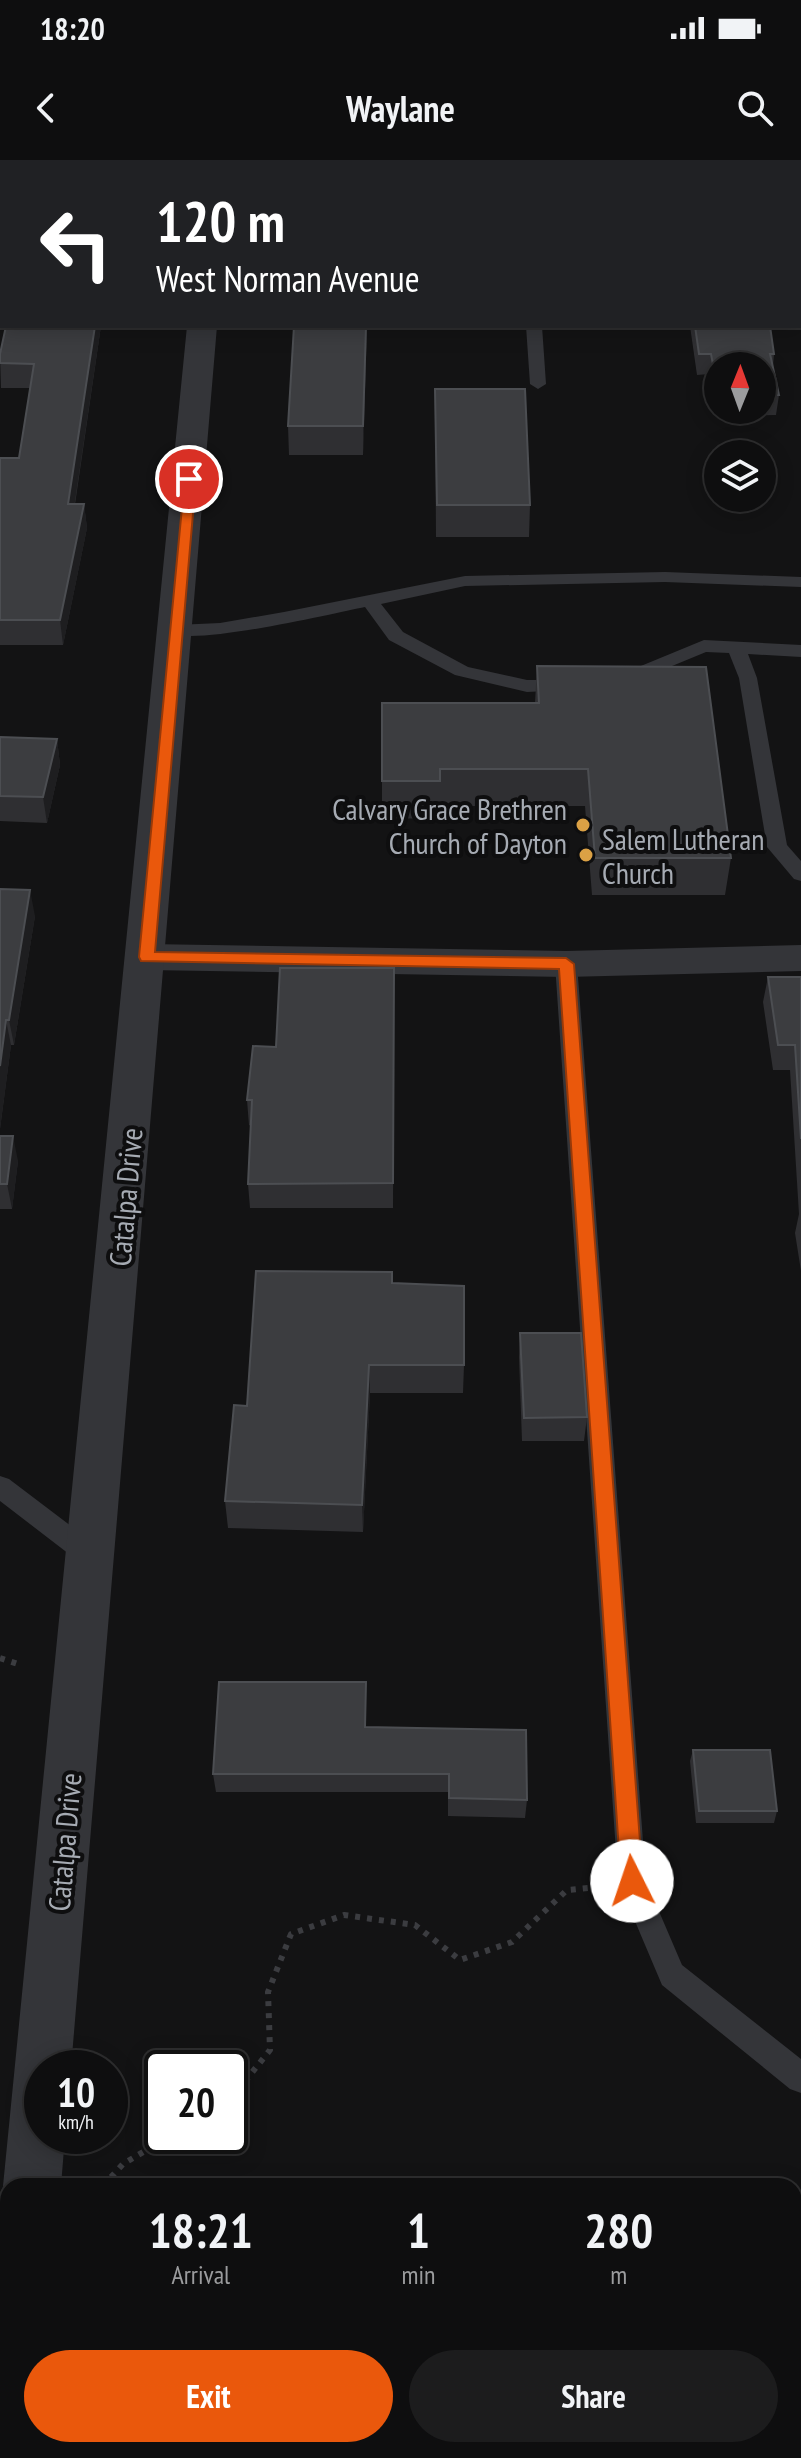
<!DOCTYPE html>
<style>
:root{--surface:#0e0e0f;--page:#1c1c1d;--text:#f1f3f6;--muted:#9b9c9e;--line:#2e2e2f;--accent:#ea580c}
body{margin:0;font-family:"PT Sans Narrow",sans-serif;background:var(--page);color:var(--text);height:100vh;display:flex;flex-direction:column;font-size:30px;white-space:nowrap}
*{box-sizing:border-box;margin:0}
p{font-size:26px;color:var(--muted)}
.icon{flex:none;width:44px;height:44px;fill:none;stroke:currentColor;stroke-width:2;stroke-linecap:round;stroke-linejoin:round}
.map{position:relative;flex:1;overflow:hidden}
.panel{position:absolute;left:0px;top:2018px;width:802px;height:280px;display:flex;flex-direction:column;background:var(--surface);border-radius:24px 24px 0 0;box-shadow:0 4px 20px #0003,0 0 0 2px var(--line)}
.panel>*{flex:none}
.guide{position:absolute;left:0px;top:0px;width:802px;height:168px;box-shadow:0 4px 20px #0003,0 0 0 2px var(--line);background:#202124;color:#fff;overflow:hidden}
.needle{width:52px;rotate:1deg}
.buttons{position:absolute;left:704px;top:192px;display:grid;gap:16px}
.buttons a{display:grid;place-items:center;width:72px;height:72px;border-radius:50%;background:var(--surface);box-shadow:0 4px 20px #0003,0 0 0 2px var(--line);font-size:40px}
.speed{position:absolute;left:24px;top:1890px;display:flex;gap:16px;font-size:40px;font-weight:700;text-align:center}
.speed>*{display:grid;place-content:center;width:104px;height:104px;border-radius:50%;background:var(--surface);box-shadow:0 4px 20px #0003,0 0 0 2px var(--line);line-height:1}
.speed small{font-size:20px;font-weight:400}
.speed .limit{border:4px solid #111;border-radius:12px;background:#fff;color:#111}
.pin{position:absolute;display:grid;place-items:center;width:68px;height:68px;color:#fff;margin:-34px;border:4px solid #fff;border-radius:50%;box-shadow:0 2px 8px #0007}
.me{position:absolute;width:88px;margin:-44px;rotate:356deg;stroke-linejoin:round;filter:drop-shadow(0 0 6px #0008)}
.turn{display:flex;align-items:center;gap:28px;height:168px;padding:0 24px;font-size:36px}
.turn .icon{width:104px;height:104px;stroke-width:2.5}
.turn b{display:block;font-size:56px;line-height:68px}
.eta{display:flex;justify-content:space-evenly;align-items:center;height:136px;text-align:center}
.eta b{font-size:48px;font-weight:700;line-height:56px}
.cta{display:flex;gap:16px;margin-top:auto;padding:16px 24px}
.cta a{flex:1;height:92px;border-radius:48px;background:var(--accent);color:#fff;font-size:32px;font-weight:700;line-height:92px;text-align:center}
.cta a+a{background:var(--page);color:var(--text)}
.status{display:flex;justify-content:space-between;align-items:center;height:56px;padding:0 40px;background:var(--surface);direction:ltr}
.status svg{height:22px;fill:currentColor}
header{display:flex;justify-content:space-between;align-items:center;height:104px;padding:0 24px;background:var(--surface);font-size:36px;font-weight:700}
.map>svg:first-child{display:block}
</style>
<div class="status"><b>18:20</b><svg viewBox="0 0 49 12"><path d="M0 12V9h3v3zM5 12V6h3v6zM10 12V3h3v9zM15 12V0h3v12zM26 1h20v11H26zM47 4h2v5h-2z"/></svg></div>
<header><svg class="icon" aria-label="back" viewBox="0 0 24 24"><path d="M15 5l-7 7 7 7"/></svg>Waylane<svg class="icon" aria-label="search" viewBox="0 0 24 24"><circle cx="10" cy="10" r="6"/><path d="M15 15l6 6"/></svg></header>
<div class="map">
<svg width="801" height="2298" viewBox="0 0 801 2298">
<rect width="100%" height="100%" fill="#131314"/>
<g fill="none" stroke-linecap="round" stroke-linejoin="round">
<path stroke="#3b3c40" stroke-width="6" stroke-dasharray="5 7" stroke-linecap="butt" d="M 0,1498 L 21,1505
M 230,1940 L 270,1890 L 268,1832 L 291,1774 L 344,1755 L 415,1765 L 460,1800 L 512,1782 L 567,1730 L 588,1728
M 103,2026 L 123,2004 L 170,1976"/>
<path fill="#343539" fill-rule="evenodd" d="M 508,0 L 522,0 L 522,2 L 508,2 Z
M 526,166 L 542,166 L 546,224 L 538,229 L 530,224 Z
M 665,412 L 801,417 L 801,427 L 665,422 L 465,426 L 381,444 L 403,472 L 468,507 L 527,520 L 573,520 L 575,524 L 566,530 L 527,532 L 455,515 L 389,480 L 365,447 C 334,453 184,489 167,471 L 176,465 L 220,463 L 284,452 L 465,416 Z
M 704,480 L 801,485 L 801,497 L 748,494 L 757,518 L 787,685 L 801,701 L 801,721 L 794,719 L 767,687 L 739,518 L 729,493 L 706,492 L 626,525 L 617,519 L 619,515 Z
M 566,797 L 573,799 L 577,804 L 646,1721 L 682,1805 L 801,1899 L 801,1933 L 790,1929 L 662,1825 L 618,1721 L 555,804 L 559,799 Z
M 0,1316 L 9,1319 L 100,1388 L 104,1396 L 100,1404 L 91,1407 L 82,1404 L 0,1341 Z"/>
<path fill="#343539" fill-rule="evenodd" d="M 147,784 L 566,791 L 801,785 L 801,811 L 566,817 L 147,810 L 133,806 L 128,797 L 133,788 Z"/>
<path fill="#343539" fill-rule="evenodd" d="M 206,0 L 232,0 L 232,2 L 206,2 Z
M 187,166 L 217,166 L 71,1908 L 42,1908 L 42,1976 L 65,1976 L 61,2026 L 8,2026 L 8,2037 L 3,2026 Z
M 8,2256 L 8,2290 L 38,2290 L 38,2298 L 0,2298 L 0,2260 Z"/>
<path fill="#515357" fill-rule="evenodd" d="M 0,2069 L 8,2072 L 8,2134 L 0,2131 Z
M 159,2290 L 225,2290 L 229,2298 L 163,2298 Z"/>
</g>
<path fill="#2f2f32" fill-rule="evenodd" d="M 0,0 L 126,0 L 126,2 L 2,2 L 2,134 L 0,134 Z
M 101,166 L 75,344 L 84,344 L 87,368 L 63,485 L 0,485 L 0,298 L 19,298 L 30,228 L 1,228 L 0,194 Z
M 367,166 L 363,295 L 289,295 L 288,266 Z
M 690,166 L 770,166 L 774,194 L 773,206 L 779,235 L 776,255 L 717,256 L 709,214 L 697,215 ZM 718,206 L 762,206 L 762,250 L 718,250 Z
M 435,229 L 530,345 L 529,377 L 436,377 Z
M 537,506 L 731,698 L 725,735 L 592,735 L 585,646 L 439,646 L 439,659 L 382,658 L 382,621 L 535,543 Z
M 0,577 L 57,579 L 60,605 L 47,663 L 0,661 Z
M 0,729 L 35,756 L 14,885 L 11,885 L 0,969 Z
M 394,808 L 393,1048 L 250,1048 L 248,1024 L 251,966 L 249,965 L 247,940 L 276,887 Z
M 768,817 L 801,817 L 801,1111 L 795,1073 L 799,1054 L 790,910 L 773,910 L 763,842 Z
M 0,976 L 18,1001 L 12,1049 L 0,1049 Z
M 392,1123 L 464,1205 L 463,1233 L 370,1233 L 363,1372 L 228,1368 L 225,1341 L 247,1246 Z
M 520,1173 L 587,1257 L 584,1281 L 522,1281 L 519,1197 Z
M 366,1541 L 366,1567 L 527,1640 L 525,1658 L 448,1656 L 448,1632 L 216,1632 L 213,1614 Z
M 693,1590 L 777,1651 L 774,1663 L 696,1663 L 690,1601 Z"/>
<path fill="#1e1e20" d="M 95,166 L 101,166 L 71,368 L 68,344 Z
M 366,166 L 367,166 L 363,295 L 363,266 Z
M 84,344 L 87,368 L 63,485 L 60,460 Z
M 57,579 L 60,605 L 47,663 L 43,637 Z
M 30,730 L 35,756 L 14,885 L 9,860 Z
M 6,860 L 11,885 L 0,969 L 0,906 Z
M 13,976 L 18,1001 L 12,1049 L 7,1024 Z
M 369,1205 L 370,1233 L 363,1372 L 362,1345 Z"/>
<path fill="#3c3d40" stroke="#4c4e52" stroke-width="2" d="M 0,0 L 120,0 L 119,2 L 2,2 L 2,110 L 0,110 Z
M 309,0 L 465,0 L 465,2 L 309,2 Z
M 669,0 L 739,0 L 739,2 L 669,2 Z
M 6,166 L 95,166 L 68,344 L 84,344 L 60,460 L 0,460 L 0,298 L 19,298 L 34,204 L 0,203 L 0,194 Z
M 294,166 L 366,166 L 363,266 L 288,266 Z
M 695,166 L 770,166 L 774,194 L 770,194 L 779,235 L 762,235 L 762,206 L 718,206 L 718,230 L 711,194 L 699,194 Z
M 435,229 L 525,229 L 530,345 L 437,345 Z
M 537,506 L 706,507 L 731,698 L 595,698 L 588,609 L 440,609 L 440,621 L 382,621 L 382,543 L 539,543 Z
M 0,577 L 57,579 L 43,637 L 0,636 Z
M 0,729 L 30,730 L 9,860 L 6,860 L 0,906 Z
M 280,808 L 394,808 L 393,1023 L 248,1024 L 252,940 L 247,940 L 253,886 L 276,887 Z
M 768,817 L 801,817 L 801,979 L 795,885 L 778,885 Z
M 0,976 L 13,976 L 7,1024 L 0,1024 Z
M 256,1111 L 392,1112 L 392,1123 L 464,1126 L 464,1205 L 369,1205 L 362,1345 L 225,1341 L 234,1245 L 247,1246 Z
M 520,1173 L 581,1173 L 587,1257 L 524,1258 Z
M 219,1522 L 366,1522 L 365,1567 L 526,1570 L 527,1640 L 449,1638 L 449,1614 L 213,1614 Z
M 693,1590 L 770,1590 L 777,1651 L 699,1651 Z
M 785,2291 L 793,2298 L 780,2298 Z"/>
<path fill="#ea580c" stroke="#983908" stroke-width="2" d="M 185,316 L 196,319 L 155,792 L 566,798 L 574,804 L 643,1721 L 640,1728 L 632,1731 L 625,1728 L 621,1721 L 559,809 L 141,801 L 139,797 Z"/>
<g fill="#dba145" stroke="#0e0e0f" stroke-width="3">
<circle cx="583" cy="665" r="8"/>
<circle cx="586" cy="695" r="8"/>
</g>
<g text-anchor="middle" dominant-baseline="central" stroke-width="8" stroke-linejoin="round" paint-order="stroke">
<g font-size="30" fill="#a6abb3" stroke="#0e0e0f" text-anchor="end">
<text x="567" y="648">Calvary Grace Brethren<tspan x="567" dy="34">Church of Dayton</tspan></text>
<text x="602" y="678" text-anchor="start">Salem Lutheran<tspan x="602" dy="34">Church</tspan></text>
</g>
<g font-size="30" fill="#a6abb3" stroke="#0e0e0f">
<text transform="translate(125 1037) rotate(-85)">Catalpa Drive</text>
<text transform="translate(64 1682) rotate(-85)">Catalpa Drive</text>
</g>
</g>
</svg>
<div class="buttons">
<a><svg class="needle" viewBox="-14 -14 28 28"><path d="M0-13l5 13h-10z" fill="#e53935"/><path d="M0 13l5-13h-10z" fill="#9b9c9e"/></svg></a>
<a><svg class="icon" aria-label="layers" viewBox="0 0 24 24"><path d="M12 4l9 5-9 5-9-5zM3 14l9 5 9-5"/></svg></a>
</div>
<div class="speed"><div>10<small>km/h</small></div><div class="limit">20</div></div>
<div class="pin" style="left:189px;top:319px;background:#d93025"><svg class="icon" aria-label="arrive" viewBox="0 0 24 24"><path d="M6 21V4h12l-3 4 3 4H6"/></svg></div>
<svg class="me" style="left:632px;top:1721px" viewBox="-20 -20 40 40"><circle r="19" fill="#fff"/><path d="M0-13L10 11 0 6-10 11z" fill="#ea580c"/></svg>
<div class="guide">
<div class="turn"><svg class="icon" aria-label="left" viewBox="0 0 24 24"><path d="M17 20v-9H6M10 6l-5 5 5 5"/></svg><div><b>120 m</b>West Norman Avenue</div></div>
</div>
<section class="panel">
<div class="eta">
<div><b>18:21</b><p>Arrival</p></div>
<div><b>1</b><p>min</p></div>
<div><b>280</b><p>m</p></div>
</div>
<div class="cta"><a>Exit</a><a>Share</a></div>
</section>
</div>
